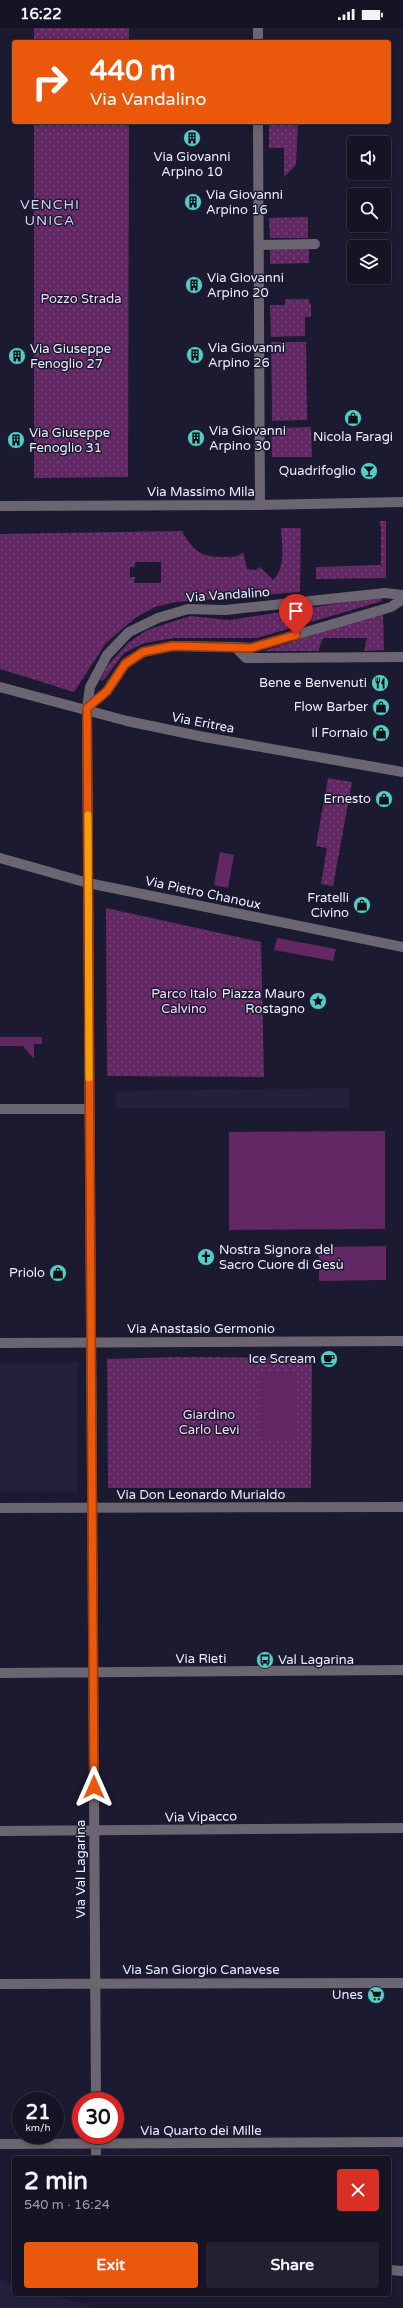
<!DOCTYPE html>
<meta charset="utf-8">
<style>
:root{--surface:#151424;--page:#222131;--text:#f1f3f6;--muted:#9d9ea6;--line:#343341;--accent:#ea580c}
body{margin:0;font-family:"Varela Round",sans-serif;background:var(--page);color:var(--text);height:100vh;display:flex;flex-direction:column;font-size:15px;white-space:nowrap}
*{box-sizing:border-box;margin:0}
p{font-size:13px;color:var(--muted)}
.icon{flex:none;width:22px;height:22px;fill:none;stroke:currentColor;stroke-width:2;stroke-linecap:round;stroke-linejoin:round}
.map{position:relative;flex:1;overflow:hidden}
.panel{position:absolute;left:12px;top:2128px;width:379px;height:140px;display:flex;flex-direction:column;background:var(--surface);border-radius:4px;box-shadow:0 2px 6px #0003,0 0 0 1px var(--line)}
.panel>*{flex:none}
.banner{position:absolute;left:12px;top:12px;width:379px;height:84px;border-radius:4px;box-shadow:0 2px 6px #0003,0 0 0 1px var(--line);background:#ea580c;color:#fff;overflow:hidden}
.fabs{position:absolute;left:347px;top:108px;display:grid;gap:8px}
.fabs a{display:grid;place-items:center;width:44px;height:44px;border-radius:4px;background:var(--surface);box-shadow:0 2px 6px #0003,0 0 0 1px var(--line);font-size:20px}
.speed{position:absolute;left:12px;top:2064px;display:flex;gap:8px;font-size:20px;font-weight:700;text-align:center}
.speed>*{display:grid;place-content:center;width:52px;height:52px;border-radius:50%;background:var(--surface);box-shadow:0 2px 6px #0003,0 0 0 1px var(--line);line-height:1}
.speed small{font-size:10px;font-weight:400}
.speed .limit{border:6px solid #d22;background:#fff;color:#111}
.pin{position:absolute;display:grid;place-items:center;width:34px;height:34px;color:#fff;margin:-41px -17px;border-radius:50% 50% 50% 0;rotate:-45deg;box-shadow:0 0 4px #0007}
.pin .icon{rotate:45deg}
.me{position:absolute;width:44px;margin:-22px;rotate:0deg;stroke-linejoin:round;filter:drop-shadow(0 0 3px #0008)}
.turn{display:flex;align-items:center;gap:14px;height:84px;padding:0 12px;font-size:18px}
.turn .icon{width:52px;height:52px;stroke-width:2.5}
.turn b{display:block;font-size:28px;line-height:34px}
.round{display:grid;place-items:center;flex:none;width:42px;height:42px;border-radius:4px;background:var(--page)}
.headline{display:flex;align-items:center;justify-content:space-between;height:68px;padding:0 12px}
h1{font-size:24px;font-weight:700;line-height:30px}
.primary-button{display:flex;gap:8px;margin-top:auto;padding:8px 12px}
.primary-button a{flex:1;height:46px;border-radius:4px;background:var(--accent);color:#fff;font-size:16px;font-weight:700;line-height:46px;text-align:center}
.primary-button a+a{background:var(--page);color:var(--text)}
.status{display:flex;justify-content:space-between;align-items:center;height:28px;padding:0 20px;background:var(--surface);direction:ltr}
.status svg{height:11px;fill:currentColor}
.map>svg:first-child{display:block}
</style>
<div class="status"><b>16:22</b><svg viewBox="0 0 49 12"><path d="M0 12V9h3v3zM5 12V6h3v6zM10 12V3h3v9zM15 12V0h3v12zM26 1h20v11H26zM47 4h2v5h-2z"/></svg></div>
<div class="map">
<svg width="403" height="2280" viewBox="0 0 403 2280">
<defs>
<pattern id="grass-dots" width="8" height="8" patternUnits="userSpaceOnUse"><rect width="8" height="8" fill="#612864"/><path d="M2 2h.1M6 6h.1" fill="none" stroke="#78487b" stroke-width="1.8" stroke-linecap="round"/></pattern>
</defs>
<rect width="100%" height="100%" fill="#1c1a30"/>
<path fill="#23203c" d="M 349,1060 L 349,1080 L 116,1080 L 116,1063 Z
M 0,1335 L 78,1335 L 78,1463 L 0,1463 Z
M 0,2252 L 14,2256 L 14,2266 L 48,2266 L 96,2280 L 0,2280 Z"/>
<path fill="url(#grass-dots)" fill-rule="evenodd" d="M 34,0 L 129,0 L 129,14 L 34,14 Z
M 34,94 L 129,94 L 128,449 L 34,450 Z
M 269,94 L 298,94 L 296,137 L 284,149 L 284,120 L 269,120 Z
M 308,189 L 308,210 L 270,210 L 269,190 Z
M 309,221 L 309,235 L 270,236 L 270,222 Z
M 285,271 L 309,271 L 309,275 L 311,276 L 311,289 L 305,289 L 305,308 L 271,309 L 270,277 L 285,277 Z
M 271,314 L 306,314 L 307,392 L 272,393 Z
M 311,399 L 312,429 L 272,429 L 271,400 Z
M 380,493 L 386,493 L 386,550 L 316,551 L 316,539 L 381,537 L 381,499 L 380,498 Z
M 281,500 L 301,500 L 300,564 L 176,574 L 155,579 L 135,590 L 106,615 L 74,664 L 0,641 L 0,506 L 182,503 C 194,524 201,529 225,529 C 233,529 238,529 243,524 L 247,541 L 255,542 L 260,539 L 273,552 C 286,540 282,517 281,500 ZM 135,534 L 161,534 L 161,555 L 134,555 L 135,549 L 130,549 L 130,539 L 135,539 Z
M 382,569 L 382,573 L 257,610 L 174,610 L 144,615 L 124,625 L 103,653 L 100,652 L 107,638 L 128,615 L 147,602 L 190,588 L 229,592 Z
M 383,585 L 384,622 L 364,623 L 367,610 L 323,610 L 318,623 L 263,623 Z
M 328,750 L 352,754 L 333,858 L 321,856 L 327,820 L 316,818 Z
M 106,880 L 261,914 L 264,1049 L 107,1048 Z
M 179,1329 L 312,1330 L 311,1460 L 108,1460 L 107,1331 Z"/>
<path fill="#612864" d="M 220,824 L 234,827 L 228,860 L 214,857 Z
M 277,910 L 336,921 L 333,933 L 274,922 Z
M 0,1009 L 42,1009 L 42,1016 L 34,1016 L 34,1031 L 23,1018 L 0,1018 Z
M 385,1103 L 385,1201 L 229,1202 L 229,1104 Z
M 386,1218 L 386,1252 L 319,1253 L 319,1219 Z
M 295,1344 L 295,1412 L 260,1413 L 259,1345 Z"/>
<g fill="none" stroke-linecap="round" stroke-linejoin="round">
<path stroke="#6a6570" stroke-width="10" d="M 258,0 L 258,14
M 258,94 L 260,477
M 259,217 L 315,216
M 0,478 L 260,477 L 403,474
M 235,619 L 251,620 L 391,579 L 403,571
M 0,659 L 127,693 L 204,709 L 403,744
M 87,680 L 107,663 L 125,636 L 143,624 L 173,618 L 235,619 L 246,630 L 403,629
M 0,830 L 88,855 L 403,919
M 0,1081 L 89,1081
M 0,1315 L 403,1313
M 0,1480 L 403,1479
M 0,1645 L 403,1642
M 0,1803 L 403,1800
M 0,1956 L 403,1955
M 96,2073 L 87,680 L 90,659 L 107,627 L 129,604 L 158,590 L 188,581 L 225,582 L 385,565 L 403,567
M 96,2107 L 96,2130
M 0,2116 L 403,2114
M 389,2242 L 403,2243"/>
</g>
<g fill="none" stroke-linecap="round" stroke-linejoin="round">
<g stroke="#983908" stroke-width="10">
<path id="route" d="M 94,1759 L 87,680 L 107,663 L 125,636 L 143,624 L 173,618 L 251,620 L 296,607"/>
</g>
<use href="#route" stroke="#ea580c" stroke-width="7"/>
<path stroke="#f59e0b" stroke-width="7" d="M 88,787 L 89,1050"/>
</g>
<defs>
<g id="building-disc" transform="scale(0.9)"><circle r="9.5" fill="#54cdc7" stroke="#1c1a30"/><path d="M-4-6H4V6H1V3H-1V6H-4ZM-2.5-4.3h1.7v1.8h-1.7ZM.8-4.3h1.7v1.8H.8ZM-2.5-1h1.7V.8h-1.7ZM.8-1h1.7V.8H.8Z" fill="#111"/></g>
<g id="shop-disc" transform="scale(0.9)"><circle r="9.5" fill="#54cdc7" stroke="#1c1a30"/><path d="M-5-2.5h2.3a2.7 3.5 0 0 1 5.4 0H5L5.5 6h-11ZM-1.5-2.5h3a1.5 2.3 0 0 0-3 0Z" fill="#111"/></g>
<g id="bar-disc" transform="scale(0.9)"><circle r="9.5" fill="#54cdc7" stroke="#1c1a30"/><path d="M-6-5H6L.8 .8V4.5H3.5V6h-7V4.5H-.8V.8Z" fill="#111"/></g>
<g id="restaurant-disc" transform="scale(0.9)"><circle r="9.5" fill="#54cdc7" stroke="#1c1a30"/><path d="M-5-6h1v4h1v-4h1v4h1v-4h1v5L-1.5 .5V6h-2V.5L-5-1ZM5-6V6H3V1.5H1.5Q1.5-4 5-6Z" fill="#111"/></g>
<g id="sight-disc" transform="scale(0.9)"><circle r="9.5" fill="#54cdc7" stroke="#1c1a30"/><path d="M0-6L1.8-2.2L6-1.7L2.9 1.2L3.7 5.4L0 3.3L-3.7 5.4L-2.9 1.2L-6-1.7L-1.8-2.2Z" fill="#111"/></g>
<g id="church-disc" transform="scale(0.9)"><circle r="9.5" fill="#54cdc7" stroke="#1c1a30"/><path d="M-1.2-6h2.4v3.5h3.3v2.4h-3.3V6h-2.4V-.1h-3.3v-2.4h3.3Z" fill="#111"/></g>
<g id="cafe-disc" transform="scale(0.9)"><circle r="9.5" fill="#54cdc7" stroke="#1c1a30"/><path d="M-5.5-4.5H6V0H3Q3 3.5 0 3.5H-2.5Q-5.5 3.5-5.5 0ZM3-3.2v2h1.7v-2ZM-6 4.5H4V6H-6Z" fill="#111"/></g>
<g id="bus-disc" transform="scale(0.9)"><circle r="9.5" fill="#54cdc7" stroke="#1c1a30"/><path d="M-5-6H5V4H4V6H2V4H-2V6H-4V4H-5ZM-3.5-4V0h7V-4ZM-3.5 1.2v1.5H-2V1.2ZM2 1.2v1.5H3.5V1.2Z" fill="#111"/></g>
<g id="supermarket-disc" transform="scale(0.9)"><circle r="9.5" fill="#54cdc7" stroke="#1c1a30"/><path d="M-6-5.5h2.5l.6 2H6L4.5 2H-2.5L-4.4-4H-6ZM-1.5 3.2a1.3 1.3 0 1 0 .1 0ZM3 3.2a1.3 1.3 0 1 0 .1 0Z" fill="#111"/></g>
</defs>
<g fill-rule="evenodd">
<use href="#building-disc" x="192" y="110"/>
<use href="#building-disc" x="193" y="174"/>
<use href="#building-disc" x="194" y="257"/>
<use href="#building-disc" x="195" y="327"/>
<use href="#building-disc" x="17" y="328"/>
<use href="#shop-disc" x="353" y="390"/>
<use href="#building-disc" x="196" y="410"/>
<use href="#building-disc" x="16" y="412"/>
<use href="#bar-disc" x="369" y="443"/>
<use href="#restaurant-disc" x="380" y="655"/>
<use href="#shop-disc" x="381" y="679"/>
<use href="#shop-disc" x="381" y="705"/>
<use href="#shop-disc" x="384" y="771"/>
<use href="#shop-disc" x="362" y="877"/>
<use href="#sight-disc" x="318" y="973"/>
<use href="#church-disc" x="206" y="1229"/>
<use href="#shop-disc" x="58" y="1245"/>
<use href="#cafe-disc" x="329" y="1331"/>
<use href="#bus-disc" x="265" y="1632"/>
<use href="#supermarket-disc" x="376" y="1967"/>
</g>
<g text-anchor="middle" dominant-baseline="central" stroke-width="3" stroke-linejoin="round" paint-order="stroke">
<g font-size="13" fill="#ededfd" stroke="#1c1a30" text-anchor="end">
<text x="192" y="129" text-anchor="middle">Via Giovanni<tspan x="192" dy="15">Arpino 10</tspan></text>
<text x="206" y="167" text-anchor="start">Via Giovanni<tspan x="206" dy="15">Arpino 16</tspan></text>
<text x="207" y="250" text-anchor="start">Via Giovanni<tspan x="207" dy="15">Arpino 20</tspan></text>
<text x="208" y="320" text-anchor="start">Via Giovanni<tspan x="208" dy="15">Arpino 26</tspan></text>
<text x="30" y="321" text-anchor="start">Via Giuseppe<tspan x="30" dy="15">Fenoglio 27</tspan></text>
<text x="209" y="403" text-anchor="start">Via Giovanni<tspan x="209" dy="15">Arpino 30</tspan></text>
<text x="29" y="405" text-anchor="start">Via Giuseppe<tspan x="29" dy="15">Fenoglio 31</tspan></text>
<text x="353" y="409" text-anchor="middle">Nicola Faragi</text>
<text x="356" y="443">Quadrifoglio</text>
<text x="367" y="655">Bene e Benvenuti</text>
<text x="368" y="679">Flow Barber</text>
<text x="368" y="705">Il Fornaio</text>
<text x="371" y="771">Ernesto</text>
<text x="349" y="870">Fratelli<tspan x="349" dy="15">Civino</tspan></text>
<text x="305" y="966">Piazza Mauro<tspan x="305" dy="15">Rostagno</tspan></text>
<text x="219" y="1222" text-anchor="start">Nostra Signora del<tspan x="219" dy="15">Sacro Cuore di Gesù</tspan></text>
<text x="45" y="1245">Priolo</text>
<text x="316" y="1331">Ice Scream</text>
<text x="278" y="1632" text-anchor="start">Val Lagarina</text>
<text x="363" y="1967">Unes</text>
</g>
<g font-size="13" fill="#fad7fa" stroke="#1c1a30">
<text x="81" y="271">Pozzo Strada</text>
<text x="184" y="966">Parco Italo<tspan x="184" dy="15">Calvino</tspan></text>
<text x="209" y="1387">Giardino<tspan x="209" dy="15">Carlo Levi</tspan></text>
</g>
<g font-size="13" fill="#ededfd" stroke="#1c1a30">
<text x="201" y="464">Via Massimo Mila</text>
<text transform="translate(228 567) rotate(-4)">Via Vandalino</text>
<text transform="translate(203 695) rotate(11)">Via Eritrea</text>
<text transform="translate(203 865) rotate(12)">Via Pietro Chanoux</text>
<text x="201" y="1301">Via Anastasio Germonio</text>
<text x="201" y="1467">Via Don Leonardo Murialdo</text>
<text x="201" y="1631">Via Rieti</text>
<text transform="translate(201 1789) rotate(-1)">Via Vipacco</text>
<text transform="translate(81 1841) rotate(-90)">Via Val Lagarina</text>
<text x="201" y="1942">Via San Giorgio Canavese</text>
<text x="201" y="2103">Via Quarto dei Mille</text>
</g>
<g font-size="14" letter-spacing="1" fill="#cfceec" stroke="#1c1a30">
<text x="50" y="176">VENCHI<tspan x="50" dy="16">UNICA</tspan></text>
</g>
</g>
</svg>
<div class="fabs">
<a><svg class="icon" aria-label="sound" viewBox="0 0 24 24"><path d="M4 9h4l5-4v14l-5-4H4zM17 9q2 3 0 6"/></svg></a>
<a><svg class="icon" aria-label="search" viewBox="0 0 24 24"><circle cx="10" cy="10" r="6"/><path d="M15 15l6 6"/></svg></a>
<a><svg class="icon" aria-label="layers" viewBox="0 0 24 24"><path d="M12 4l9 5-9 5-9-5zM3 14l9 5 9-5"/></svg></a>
</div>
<div class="speed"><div>21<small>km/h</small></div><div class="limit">30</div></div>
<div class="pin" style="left:296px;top:607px;background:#d93025"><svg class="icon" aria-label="arrive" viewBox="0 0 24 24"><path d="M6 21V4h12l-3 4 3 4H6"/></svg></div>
<svg class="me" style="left:94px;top:1759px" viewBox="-20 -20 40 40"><path d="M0-17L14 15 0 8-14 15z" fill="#ea580c" stroke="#fff" stroke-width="4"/></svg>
<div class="banner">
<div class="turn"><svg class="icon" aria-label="right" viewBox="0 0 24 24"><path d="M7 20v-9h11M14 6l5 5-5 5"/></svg><div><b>440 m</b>Via Vandalino</div></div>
</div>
<section class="panel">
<div class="headline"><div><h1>2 min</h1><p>540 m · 16:24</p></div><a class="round" style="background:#d93025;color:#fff"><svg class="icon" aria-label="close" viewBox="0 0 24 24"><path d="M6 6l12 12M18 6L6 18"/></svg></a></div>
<div class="primary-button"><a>Exit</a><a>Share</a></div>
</section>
</div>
